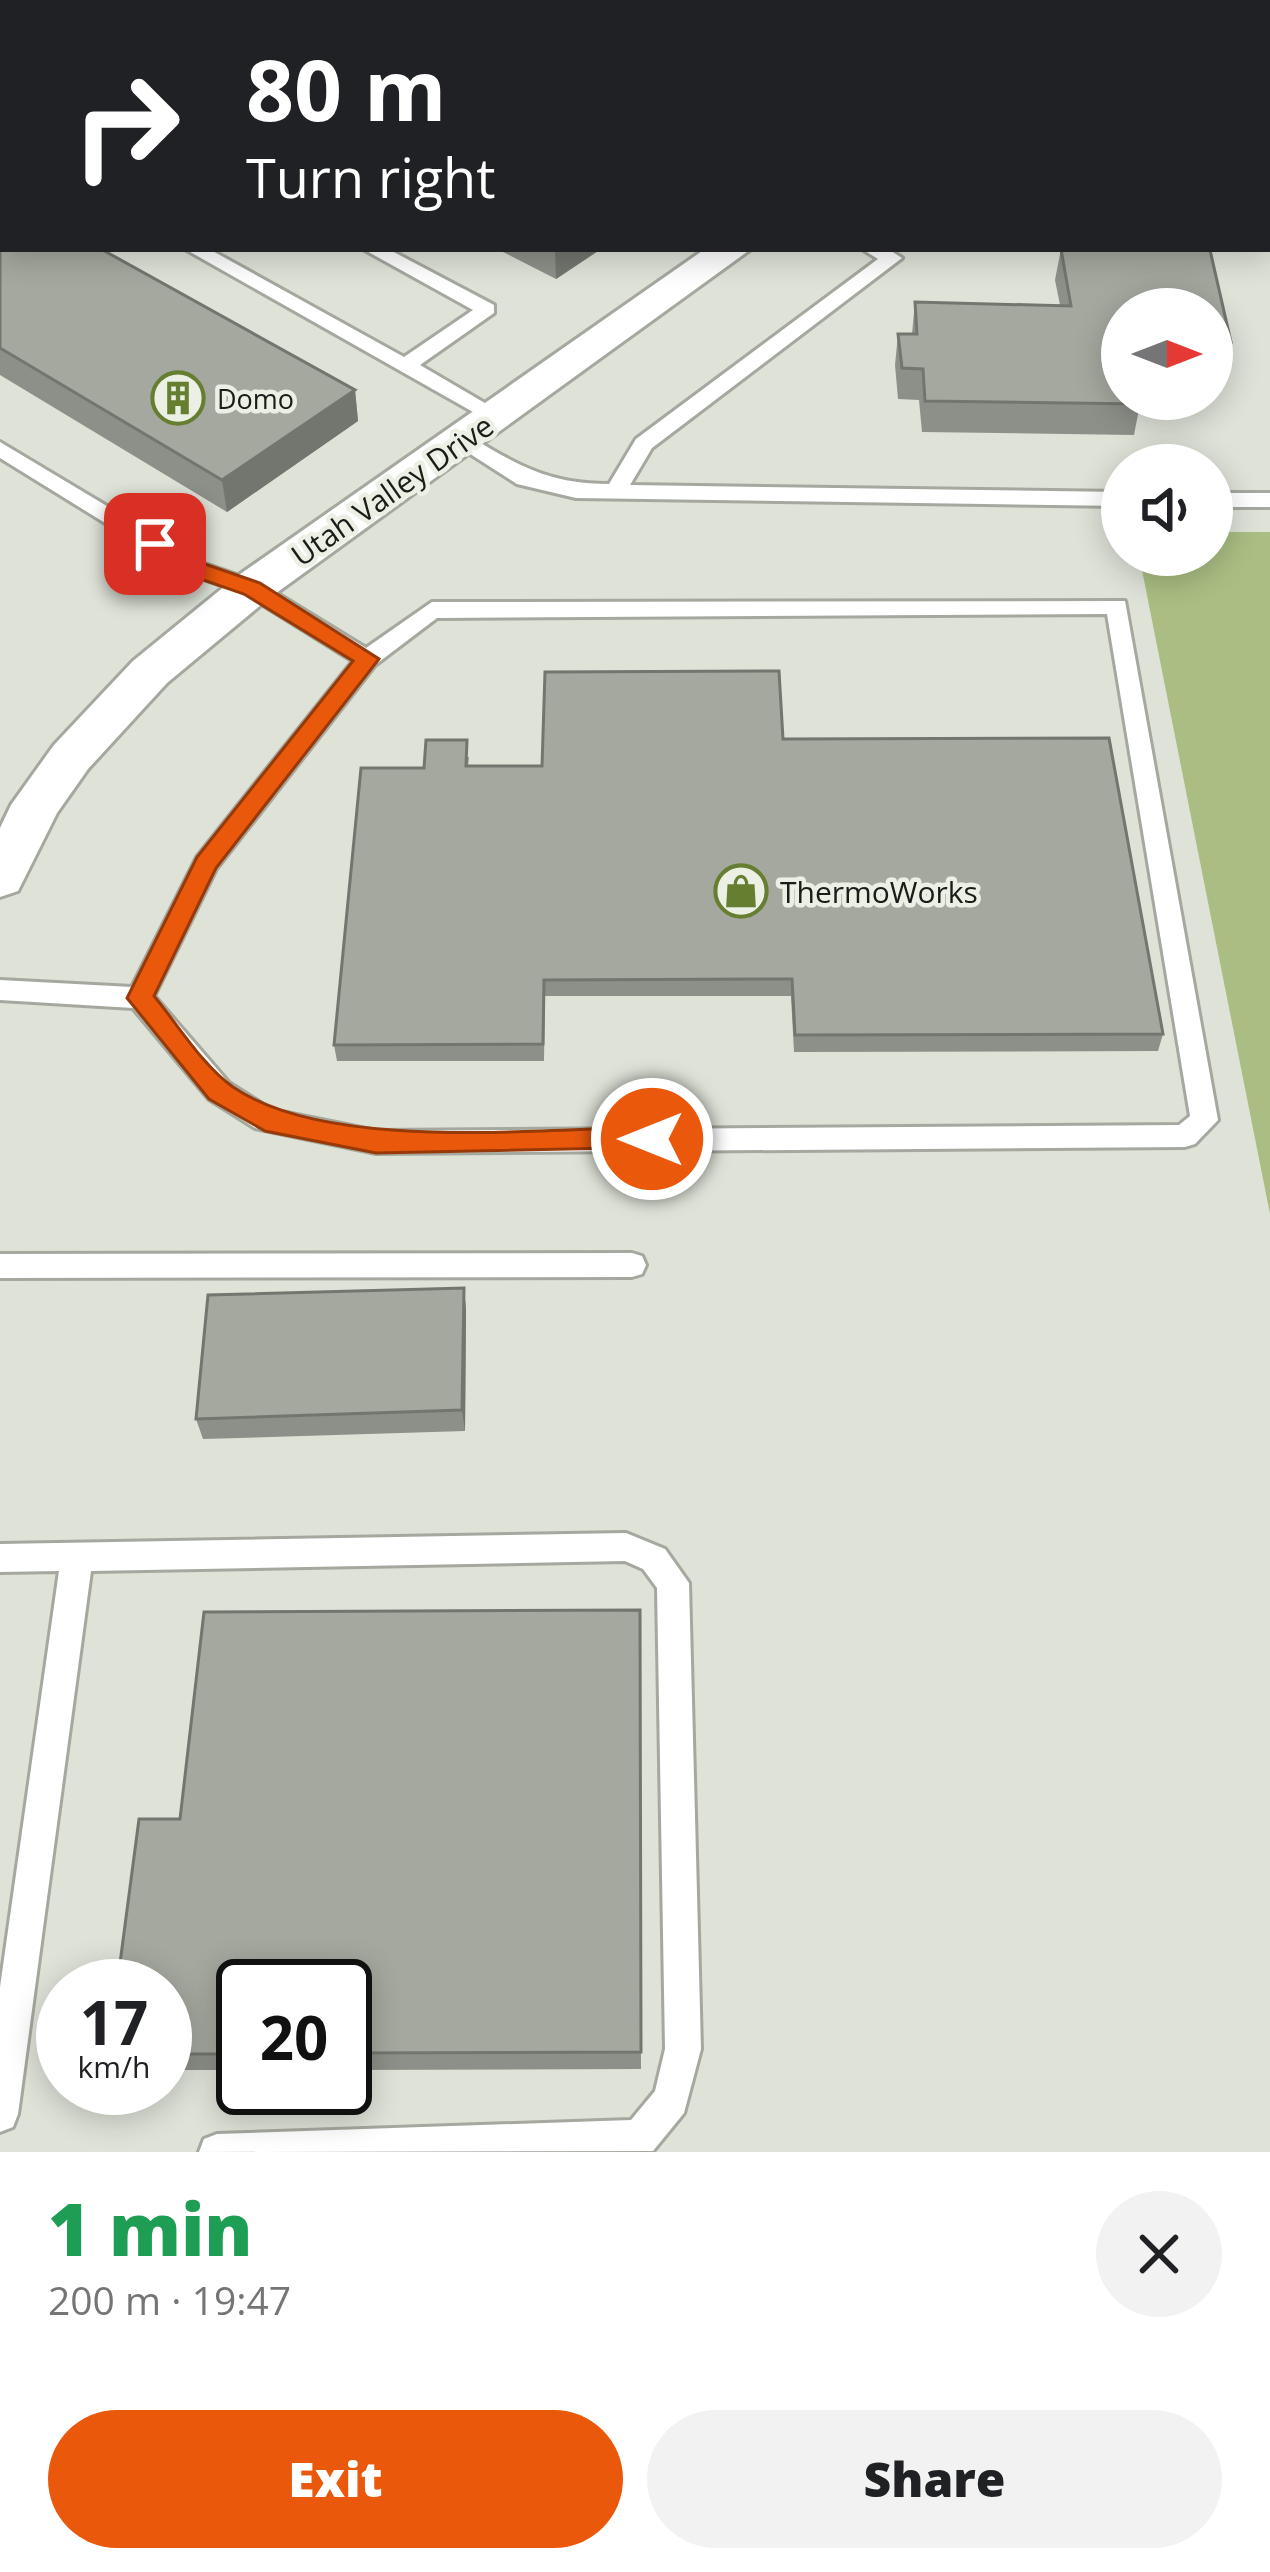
<!DOCTYPE html>
<meta charset="utf-8">
<style>
:root{--surface:#fff;--page:#f2f2f2;--text:#202124;--muted:#757577;--accent:#ea580c}
body{margin:0;font-family:"Open Sans",sans-serif;background:var(--page);color:var(--text);height:100vh;display:flex;flex-direction:column;font-size:45px;white-space:nowrap}
*{box-sizing:border-box;margin:0}
p{font-size:39px;color:var(--muted)}
.icon{flex:none;width:66px;height:66px;fill:none;stroke:currentColor;stroke-width:2;stroke-linecap:round;stroke-linejoin:round}
.map{position:relative;height:2152px;overflow:hidden}
.panel{display:flex;flex-direction:column;background:var(--surface);flex:1}
.panel>*{flex:none}
.banner{position:absolute;left:0px;top:0px;width:1272px;height:252px;box-shadow:0 6px 30px #0003;background:#202124;color:#fff;overflow:hidden}
.needle{width:78px;rotate:90deg}
.controls{position:absolute;left:1101px;top:288px;display:grid;gap:24px}
.controls a{display:grid;place-items:center;width:132px;height:132px;border-radius:50%;background:var(--surface);box-shadow:0 6px 30px #0003;font-size:60px}
.speed{position:absolute;left:36px;top:1959px;display:flex;gap:24px;font-size:60px;font-weight:700;text-align:center}
.speed>*{display:grid;place-content:center;width:156px;height:156px;border-radius:50%;background:var(--surface);box-shadow:0 6px 30px #0003;line-height:1}
.speed small{font-size:30px;font-weight:400}
.speed .limit{border:6px solid #111;border-radius:18px;background:#fff;color:#111}
.pin{position:absolute;display:grid;place-items:center;width:102px;height:102px;color:#fff;margin:-51px;border-radius:24px;box-shadow:0 6px 18px #0006}
.me{position:absolute;width:132px;margin:-66px;rotate:270deg;stroke-linejoin:round;filter:drop-shadow(0 0 9px #0008)}
.turn{display:flex;align-items:center;gap:42px;height:252px;padding:0 48px;font-size:54px}
.turn .icon{width:156px;height:156px;stroke-width:2.5}
.turn b{display:block;font-size:84px;line-height:102px}
.round{display:grid;place-items:center;flex:none;width:126px;height:126px;border-radius:63px;background:var(--page)}
.headline{display:flex;align-items:center;justify-content:space-between;height:204px;padding:0 48px}
h1{font-size:72px;font-weight:800;line-height:90px;color:#1e9e55}
.action{display:flex;gap:24px;margin-top:auto;padding:24px 48px}
.action a{flex:1;height:138px;border-radius:72px;background:var(--accent);color:#fff;font-size:48px;font-weight:800;line-height:138px;text-align:center}
.action a+a{background:var(--page);color:var(--text)}
.map>svg:first-child{display:block}
</style>
<div class="map">
<svg width="1270" height="2152" viewBox="0 0 1270 2152">
<rect width="100%" height="100%" fill="#dee2d7"/>
<path fill="#aabe83" d="M 1212,532 L 1270,532 L 1270,1214 L 1139,555 L 1212,555 Z"/>
<g fill="none" stroke-linecap="round" stroke-linejoin="round">
<g stroke="#a4a89e" stroke-width="6">
<path id="lane" d="M 488,0 L 506,0 L 506,3 L 488,3 Z
M 666,0 L 689,0 L 691,3 L 668,3 Z
M 804,0 L 828,0 L 830,3 L 806,3 Z
M 1204,0 L 1222,0 L 1224,3 L 1206,3 Z
M 1269,183 L 1270,184 L 1270,199 L 1269,198 Z
M 1269,218 L 1270,218 L 1270,230 L 1269,230 Z
M 3,231 L 3,244 L 0,245 L 0,232 Z
M 185,249 L 209,249 L 404,357 L 473,310 L 363,249 L 388,249 L 494,305 L 494,313 L 420,365 L 507,416 L 503,421 L 489,421 Z
M 862,249 L 888,249 L 902,258 L 652,448 L 630,485 L 1122,492 L 1122,506 L 576,498 L 517,484 L 450,441 L 461,434 L 469,436 C 519,466 549,484 609,484 L 636,439 L 878,259 Z
M 0,442 L 202,563 L 260,583 L 366,648 L 432,602 L 1125,601 L 1218,1120 L 1195,1144 L 1185,1147 L 376,1153 L 255,1128 L 209,1099 L 133,1008 L 0,1000 L 0,980 L 132,987 L 197,857 L 353,661 L 244,593 L 186,573 L 0,458 ZM 1107,614 L 1190,1116 L 1179,1125 L 376,1131 L 272,1110 L 229,1083 L 154,996 L 216,869 L 375,665 L 437,618 Z
M 1212,493 L 1270,493 L 1270,507 L 1212,507 Z
M 632,1253 L 642,1256 L 646,1265 L 642,1274 L 632,1277 L 0,1278 L 0,1254 Z
M 626,1533 L 665,1549 L 689,1583 L 701,2049 L 684,2113 L 653,2151 L 199,2152 L 204,2139 L 217,2134 L 631,2120 L 655,2091 L 665,2049 L 657,1588 L 643,1569 L 625,1561 L 91,1571 L 18,2114 L 13,2127 L 0,2132 L 0,1987 L 59,1571 L 0,1572 L 0,1544 Z"/>
</g>
<g stroke="#a4a89e" stroke-width="6">
<path id="street" d="M 705,249 L 751,249 L 268,599 L 167,683 L 88,769 L 57,813 L 18,891 L 0,897 L 0,828 L 11,805 L 54,745 L 133,661 L 236,577 Z"/>
</g>
<g stroke="#fff" stroke-width="72">
<path id="highway" d="M 24,3 L 30,0
M 183,3 L 194,0
M 0,98 L 3,96"/>
</g>
<use href="#lane" fill="#fff" fill-rule="evenodd"/>
<use href="#street" fill="#fff" fill-rule="evenodd"/>
<use href="#highway" stroke="#769800" stroke-width="66"/>
</g>
<path fill="#8d9088" d="M 0,244 L 355,390 L 358,421 L 227,512 L 0,375 Z
M 497,249 L 601,249 L 556,279 Z
M 1061,249 L 1210,250 L 1231,342 L 1223,374 L 1212,374 L 1212,309 L 1122,309 L 1122,399 L 1140,399 L 1140,404 L 1134,435 L 922,432 L 919,400 L 898,399 L 895,365 L 898,334 L 912,334 L 915,302 L 1060,305 L 1055,280 Z
M 783,739 L 1163,1034 L 1158,1051 L 794,1052 L 791,996 L 545,996 L 544,1061 L 337,1061 L 334,1045 L 424,768 L 469,757 L 468,766 L 542,766 Z
M 464,1288 L 466,1310 L 465,1431 L 203,1439 L 196,1419 Z
M 640,1610 L 641,2069 L 345,2070 L 345,1986 L 243,1986 L 243,2070 L 165,2070 L 165,1986 L 180,1819 Z"/>
<path fill="#73766f" d="M 555,249 L 601,249 L 556,279 Z
M 355,390 L 358,421 L 227,512 L 222,480 Z
M 464,1288 L 466,1310 L 465,1431 L 462,1410 Z"/>
<path fill="#a4a89e" stroke="#73766f" stroke-width="3" d="M 3,243 L 3,249 L 101,249 L 355,390 L 222,480 L 0,348 L 0,244 Z
M 1061,249 L 1210,250 L 1231,342 L 1212,342 L 1212,309 L 1122,309 L 1122,399 L 1140,399 L 1140,404 L 925,401 L 923,369 L 902,368 L 898,334 L 917,334 L 915,302 L 1071,306 Z
M 779,671 L 783,739 L 1109,738 L 1163,1034 L 795,1035 L 792,979 L 544,980 L 543,1044 L 334,1045 L 361,768 L 424,768 L 426,740 L 467,740 L 466,766 L 542,766 L 545,672 Z
M 464,1288 L 462,1410 L 196,1419 L 208,1295 Z
M 640,1610 L 641,2052 L 345,2053 L 345,1986 L 243,1986 L 243,2054 L 165,2054 L 165,1986 L 117,1986 L 139,1819 L 180,1819 L 204,1612 Z"/>
<path fill="#ea580c" stroke="#983908" stroke-width="3" d="M 155,537 L 202,563 L 260,583 L 379,659 L 216,868 L 154,996 C 178,1025 203,1066 233,1087 C 328,1152 537,1129 652,1127 L 662,1131 L 666,1139 L 662,1147 L 376,1153 L 265,1131 L 209,1099 L 127,998 L 197,857 L 353,661 L 244,594 L 186,574 L 147,550 L 144,544 Z"/>
<defs>
<g id="building-ring" transform="scale(2.7)"><circle r="9.5" fill="#ebefe4" stroke="#667e30" stroke-width="1.5"/><path d="M-4-6H4V6H1V3H-1V6H-4ZM-2.5-4.3h1.7v1.8h-1.7ZM.8-4.3h1.7v1.8H.8ZM-2.5-1h1.7V.8h-1.7ZM.8-1h1.7V.8H.8Z" fill="#667e30"/></g>
<g id="shop-ring" transform="scale(2.7)"><circle r="9.5" fill="#ebefe4" stroke="#667e30" stroke-width="1.5"/><path d="M-5-2.5h2.3a2.7 3.5 0 0 1 5.4 0H5L5.5 6h-11ZM-1.5-2.5h3a1.5 2.3 0 0 0-3 0Z" fill="#667e30"/></g>
</defs>
<g fill-rule="evenodd">
<use href="#building-ring" x="178" y="398"/>
<use href="#shop-ring" x="741" y="891"/>
</g>
<g text-anchor="middle" dominant-baseline="central" stroke-width="9" stroke-linejoin="round" paint-order="stroke">
<g font-size="27" fill="#1b1c18" stroke="#ebefe4" text-anchor="start">
<text x="217" y="398">Domo</text>
</g>
<g font-size="30" fill="#1b1c18" stroke="#ebefe4">
<text transform="translate(392 490) rotate(-35)">Utah Valley Drive</text>
</g>
<g font-size="30" fill="#1b1c18" stroke="#ebefe4" text-anchor="start">
<text x="780" y="891">ThermoWorks</text>
</g>
</g>
</svg>
<div class="controls">
<a><svg class="needle" viewBox="-14 -14 28 28"><path d="M0-13l5 13h-10z" fill="#e53935"/><path d="M0 13l5-13h-10z" fill="#757577"/></svg></a>
<a><svg class="icon" aria-label="sound" viewBox="0 0 24 24"><path d="M4 9h4l5-4v14l-5-4H4zM17 9q2 3 0 6"/></svg></a>
</div>
<div class="speed"><div>17<small>km/h</small></div><div class="limit">20</div></div>
<div class="pin" style="left:155px;top:544px;background:#d93025"><svg class="icon" aria-label="arrive" viewBox="0 0 24 24"><path d="M6 21V4h12l-3 4 3 4H6"/></svg></div>
<svg class="me" style="left:652px;top:1139px" viewBox="-20 -20 40 40"><circle r="17" fill="#ea580c" stroke="#fff" stroke-width="3"/><path d="M0-11L8 9 0 5-8 9z" fill="#fff"/></svg>
<div class="banner">
<div class="turn"><svg class="icon" aria-label="right" viewBox="0 0 24 24"><path d="M7 20v-9h11M14 6l5 5-5 5"/></svg><div><b>80 m</b>Turn right</div></div>
</div>
</div>
<section class="panel">
<div class="headline"><div><h1>1 min</h1><p>200 m · 19:47</p></div><a class="round"><svg class="icon" aria-label="close" viewBox="0 0 24 24"><path d="M6 6l12 12M18 6L6 18"/></svg></a></div>
<div class="action"><a>Exit</a><a>Share</a></div>
</section>
